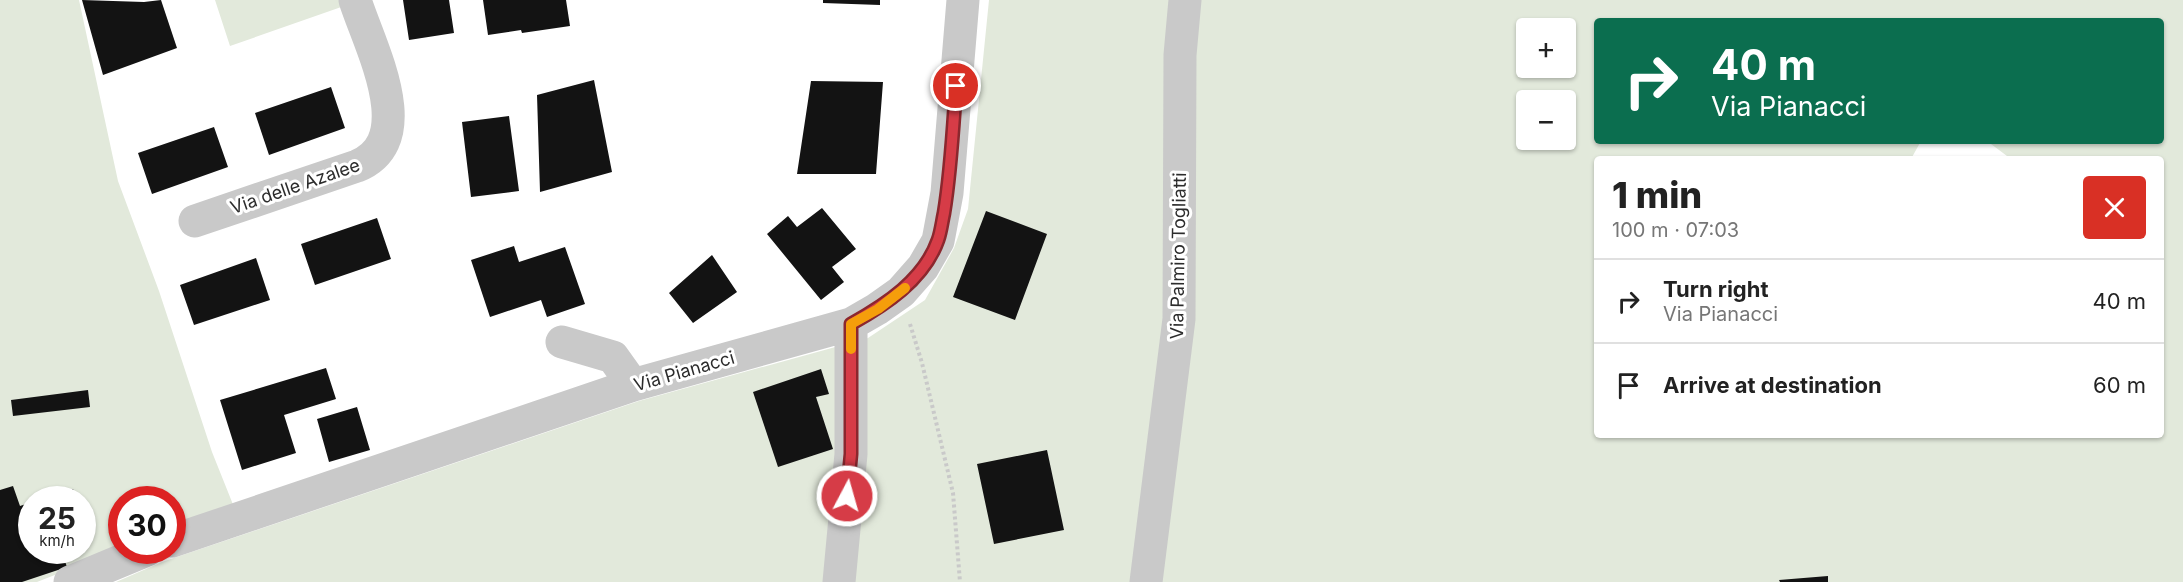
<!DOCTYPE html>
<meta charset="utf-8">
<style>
:root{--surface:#fff;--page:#f6f6f6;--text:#222;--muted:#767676;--line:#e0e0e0}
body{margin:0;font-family:Inter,sans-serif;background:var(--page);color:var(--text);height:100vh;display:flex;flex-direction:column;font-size:22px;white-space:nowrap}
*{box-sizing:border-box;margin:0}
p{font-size:20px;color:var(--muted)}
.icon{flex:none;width:33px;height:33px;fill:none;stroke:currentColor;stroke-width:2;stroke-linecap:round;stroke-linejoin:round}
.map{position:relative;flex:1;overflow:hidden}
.panel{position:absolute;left:1594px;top:156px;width:570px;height:282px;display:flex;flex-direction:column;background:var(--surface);border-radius:6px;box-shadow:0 2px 4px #0004}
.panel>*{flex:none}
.banner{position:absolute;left:1594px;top:18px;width:570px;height:126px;border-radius:6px;box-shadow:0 2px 4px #0004;background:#0b6e4f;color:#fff;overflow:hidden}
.buttons{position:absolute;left:1516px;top:18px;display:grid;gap:12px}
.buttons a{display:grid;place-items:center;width:60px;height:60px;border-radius:6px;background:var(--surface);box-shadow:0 2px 4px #0004;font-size:30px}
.speed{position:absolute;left:18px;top:486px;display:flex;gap:12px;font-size:30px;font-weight:700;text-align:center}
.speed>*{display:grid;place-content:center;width:78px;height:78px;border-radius:50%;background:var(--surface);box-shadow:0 2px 4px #0004;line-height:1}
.speed small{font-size:15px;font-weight:400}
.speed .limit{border:9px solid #d22;background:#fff;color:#111}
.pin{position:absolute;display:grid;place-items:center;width:51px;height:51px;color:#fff;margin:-26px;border:3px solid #fff;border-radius:50%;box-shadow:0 2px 6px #0007}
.me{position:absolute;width:66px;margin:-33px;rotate:6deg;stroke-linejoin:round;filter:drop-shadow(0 0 4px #0008)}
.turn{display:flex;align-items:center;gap:21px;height:126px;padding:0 18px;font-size:27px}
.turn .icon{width:78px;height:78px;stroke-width:2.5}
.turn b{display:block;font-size:42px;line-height:51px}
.round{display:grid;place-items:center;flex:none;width:63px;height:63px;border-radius:6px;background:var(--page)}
.headline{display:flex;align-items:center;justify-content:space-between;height:102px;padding:0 18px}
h1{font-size:36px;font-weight:800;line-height:45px}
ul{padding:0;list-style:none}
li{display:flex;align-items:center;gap:18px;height:84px;padding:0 18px;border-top:2px solid var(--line)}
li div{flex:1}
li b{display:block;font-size:22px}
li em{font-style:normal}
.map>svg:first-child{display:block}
</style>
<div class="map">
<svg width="2183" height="582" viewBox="0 0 2183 582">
<rect width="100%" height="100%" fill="#fff"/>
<path fill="#e2e9db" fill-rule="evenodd" d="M 0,0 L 79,0 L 118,181 L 159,291 L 212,452 L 234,507 L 173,530 L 172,500 L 122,500 L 121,549 L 37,582 L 0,582 ZM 32,500 L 82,500 L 82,550 L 32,550 Z
M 215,0 L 345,0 L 347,5 L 230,46 Z
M 989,0 L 2183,0 L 2183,582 L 116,582 L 162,562 L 639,401 L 868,338 L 925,300 L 954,248 L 968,209 ZM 1598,21 L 2162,21 L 2162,141 L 1987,141 L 2011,159 L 2162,159 L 2162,435 L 1598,435 L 1598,159 L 1911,159 L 1921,141 L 1598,141 ZM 1527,28 L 1566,28 L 1566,68 L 1527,68 ZM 1527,100 L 1566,100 L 1566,140 L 1527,140 Z"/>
<path fill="#131313" d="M 82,0 L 144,2 L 161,0 L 177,48 L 103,75 Z
M 403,0 L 449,0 L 454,33 L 409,40 Z
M 483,0 L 566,0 L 570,26 L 522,33 L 521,30 L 488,35 Z
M 823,0 L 880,0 L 880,5 L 823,3 Z
M 594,80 L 612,172 L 540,192 L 537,95 Z
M 811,81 L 883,82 L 876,174 L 797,174 Z
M 331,87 L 345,128 L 269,155 L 255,113 Z
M 509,116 L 519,191 L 471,197 L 462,122 Z
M 214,127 L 228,167 L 152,194 L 138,153 Z
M 822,208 L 856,249 L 832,267 L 844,282 L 821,300 L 767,234 L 788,216 L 797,227 Z
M 986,211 L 1047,234 L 1015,320 L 953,297 Z
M 377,218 L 391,259 L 315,285 L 301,244 Z
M 514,246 L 519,262 L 565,247 L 585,304 L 547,317 L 541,300 L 490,317 L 471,260 Z
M 712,255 L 737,292 L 693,323 L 669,293 Z
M 256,258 L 270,300 L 194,325 L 180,285 Z
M 326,368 L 336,399 L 284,415 L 296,453 L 242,470 L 220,400 Z
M 821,369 L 829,394 L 816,397 L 833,449 L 778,467 L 753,392 Z
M 88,390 L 90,407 L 13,416 L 11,400 Z
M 357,407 L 370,450 L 329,462 L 317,419 Z
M 1047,450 L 1064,530 L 994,544 L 977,464 Z
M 13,486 L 20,506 L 32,502 L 32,550 L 61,550 L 67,567 L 22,582 L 0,582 L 0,490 Z
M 73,489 L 77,500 L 41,500 L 41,499 Z
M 1828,576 L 1828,582 L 1780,582 L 1779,580 Z"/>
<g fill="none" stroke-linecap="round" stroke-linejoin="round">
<path stroke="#c9c9c9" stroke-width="4" stroke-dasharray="3 3" stroke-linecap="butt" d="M 910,324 L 922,363 L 953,493 L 960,582"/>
<path stroke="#c9c9c9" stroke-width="33" d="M 195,221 L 357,166 C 421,140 369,45 355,0
M 562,342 L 613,357 L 633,385
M 172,541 L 633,385 L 851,324 L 877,309 L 901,292 L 923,267 L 938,241 L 947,193 L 963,0
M 70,582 L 147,550
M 839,582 L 851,454 L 851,324
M 1146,582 L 1179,319 L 1180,55 L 1185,0"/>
</g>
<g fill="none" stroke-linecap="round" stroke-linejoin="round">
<g stroke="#8b272e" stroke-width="15">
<path id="route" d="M 847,496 L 851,454 L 851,324 C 885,305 924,280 938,240 C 941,232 942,222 944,213 C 951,171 953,128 956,86"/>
</g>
<use href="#route" stroke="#d63c47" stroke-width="10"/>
<path stroke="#f59e0b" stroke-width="10" d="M 851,349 L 851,324 L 878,309 L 905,288"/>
</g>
<g text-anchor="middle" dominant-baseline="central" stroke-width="6" stroke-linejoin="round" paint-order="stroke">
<g font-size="18" fill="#2c2c2c" stroke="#fff">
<text transform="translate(295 186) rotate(-19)">Via delle Azalee</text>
<text transform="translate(1178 256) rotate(-89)">Via Palmiro Togliatti</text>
<text transform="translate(684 371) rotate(-16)">Via Pianacci</text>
</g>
</g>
</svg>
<div class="buttons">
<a>+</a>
<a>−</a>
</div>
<div class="speed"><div>25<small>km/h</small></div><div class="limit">30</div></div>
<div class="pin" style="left:956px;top:86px;background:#d93025"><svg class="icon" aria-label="arrive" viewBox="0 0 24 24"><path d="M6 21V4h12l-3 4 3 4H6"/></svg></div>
<svg class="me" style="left:847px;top:496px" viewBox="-20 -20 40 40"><circle r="17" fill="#d63c47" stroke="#fff" stroke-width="3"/><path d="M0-11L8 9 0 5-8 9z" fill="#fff"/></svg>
<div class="banner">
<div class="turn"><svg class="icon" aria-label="right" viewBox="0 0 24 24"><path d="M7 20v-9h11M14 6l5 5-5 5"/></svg><div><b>40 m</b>Via Pianacci</div></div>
</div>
<section class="panel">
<div class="headline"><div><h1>1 min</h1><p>100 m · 07:03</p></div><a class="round" style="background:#d93025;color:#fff"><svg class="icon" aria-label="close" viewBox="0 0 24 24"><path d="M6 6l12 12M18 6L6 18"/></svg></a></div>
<ul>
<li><svg class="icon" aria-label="right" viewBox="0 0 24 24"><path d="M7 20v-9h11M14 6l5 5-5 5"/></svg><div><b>Turn right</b><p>Via Pianacci</p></div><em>40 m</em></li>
<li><svg class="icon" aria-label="arrive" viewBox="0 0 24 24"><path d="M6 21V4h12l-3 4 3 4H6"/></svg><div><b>Arrive at destination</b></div><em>60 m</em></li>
</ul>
</section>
</div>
